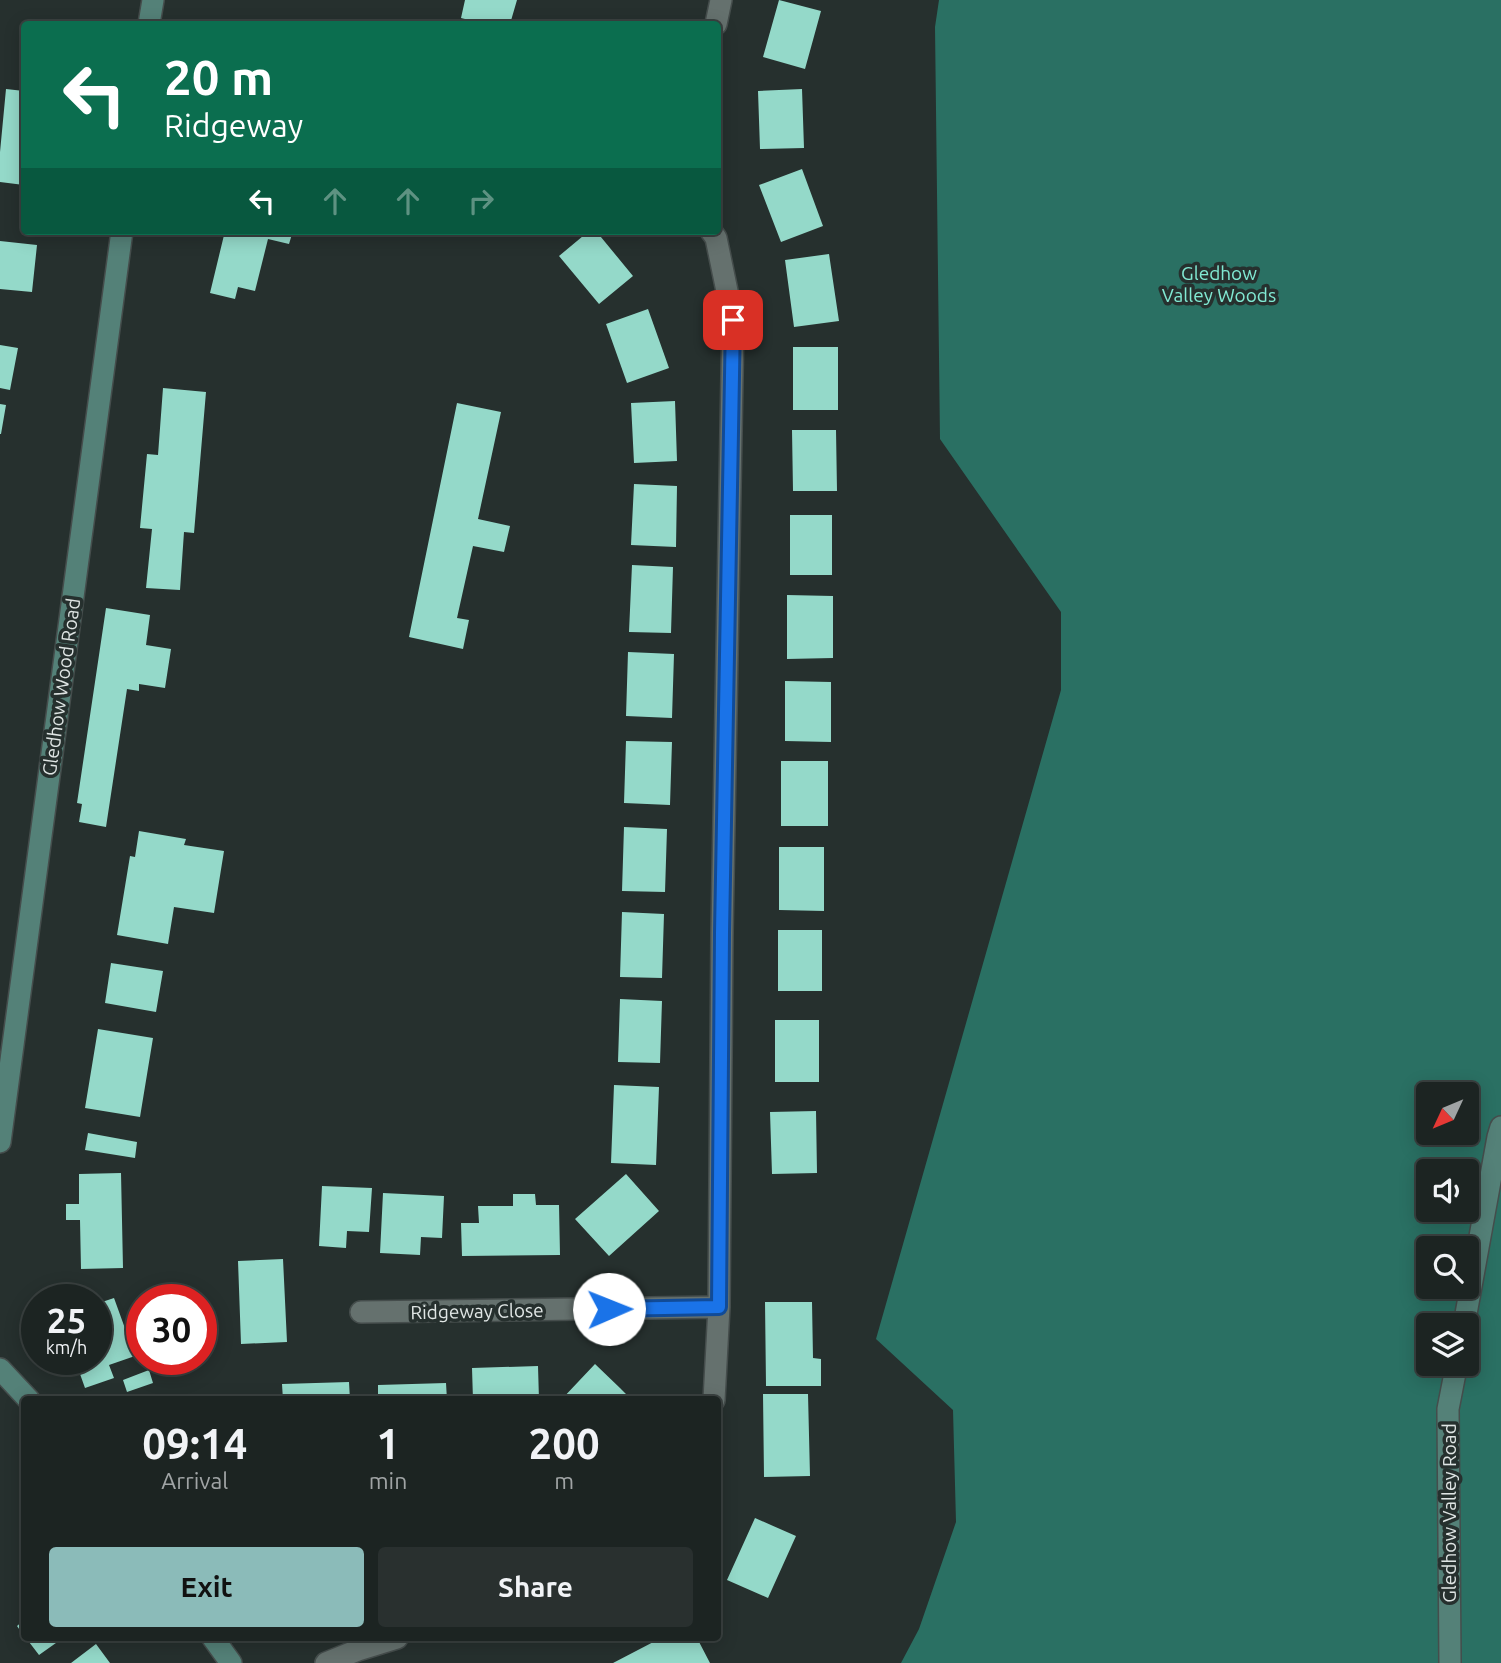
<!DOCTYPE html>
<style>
:root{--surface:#1c2422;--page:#29302f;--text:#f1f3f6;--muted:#a0a4a5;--line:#3a4140;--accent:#8bbbb9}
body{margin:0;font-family:Ubuntu,sans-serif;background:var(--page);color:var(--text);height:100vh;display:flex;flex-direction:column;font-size:26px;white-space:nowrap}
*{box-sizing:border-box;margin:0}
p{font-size:23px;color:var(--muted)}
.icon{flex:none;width:38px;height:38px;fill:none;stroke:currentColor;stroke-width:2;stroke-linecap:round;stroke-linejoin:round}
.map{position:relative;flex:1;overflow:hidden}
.details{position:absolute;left:21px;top:1396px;width:700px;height:245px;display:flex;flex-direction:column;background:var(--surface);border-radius:7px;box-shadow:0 4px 18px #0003,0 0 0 2px var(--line)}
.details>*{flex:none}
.top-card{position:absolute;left:21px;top:21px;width:700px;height:214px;border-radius:7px;box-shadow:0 4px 18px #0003,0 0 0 2px var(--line);background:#0b6e4f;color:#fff;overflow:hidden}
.needle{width:46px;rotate:226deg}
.fabs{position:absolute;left:1416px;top:1082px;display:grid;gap:14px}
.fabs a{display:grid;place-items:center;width:63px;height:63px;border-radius:7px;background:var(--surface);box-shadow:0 4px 18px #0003,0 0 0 2px var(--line);font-size:35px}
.speed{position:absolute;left:21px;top:1284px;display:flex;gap:14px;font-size:35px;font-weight:700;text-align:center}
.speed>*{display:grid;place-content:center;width:91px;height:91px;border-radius:50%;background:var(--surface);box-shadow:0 4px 18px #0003,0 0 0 2px var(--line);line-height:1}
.speed small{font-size:18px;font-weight:400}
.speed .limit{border:10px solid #d22;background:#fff;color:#111}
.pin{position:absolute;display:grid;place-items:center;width:60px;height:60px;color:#fff;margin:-30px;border-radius:14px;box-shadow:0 4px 10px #0006}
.me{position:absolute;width:77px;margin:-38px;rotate:89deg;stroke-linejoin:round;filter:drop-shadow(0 0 5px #0008)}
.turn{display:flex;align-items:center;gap:24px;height:147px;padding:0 28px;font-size:32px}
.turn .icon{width:91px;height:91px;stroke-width:2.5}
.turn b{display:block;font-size:49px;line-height:60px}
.lanes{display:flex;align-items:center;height:66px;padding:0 28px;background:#0003;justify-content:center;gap:35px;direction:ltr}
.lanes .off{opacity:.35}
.eta{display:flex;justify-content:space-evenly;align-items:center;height:119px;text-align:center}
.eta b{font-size:42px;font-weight:700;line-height:49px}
.primary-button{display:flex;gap:14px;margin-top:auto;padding:14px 28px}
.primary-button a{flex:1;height:80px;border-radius:7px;background:var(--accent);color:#111;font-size:28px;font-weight:700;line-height:80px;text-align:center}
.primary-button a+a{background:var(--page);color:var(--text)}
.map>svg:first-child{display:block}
</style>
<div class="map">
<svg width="1501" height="1663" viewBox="0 0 1501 1663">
<rect width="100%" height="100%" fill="#26302e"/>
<path fill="#2a7063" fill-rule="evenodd" d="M 939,0 L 1501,0 L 1501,1663 L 901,1663 L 919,1629 L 956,1522 L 953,1410 L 876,1339 L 1061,690 L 1061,612 L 940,439 L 935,27 ZM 1428,1094 L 1466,1094 L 1466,1132 L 1428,1132 ZM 1428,1171 L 1466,1171 L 1466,1209 L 1428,1209 ZM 1428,1248 L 1466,1248 L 1466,1286 L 1428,1286 ZM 1428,1325 L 1466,1325 L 1466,1363 L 1428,1363 Z"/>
<path fill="#94d9c9" d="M 465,0 L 517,0 L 510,24 L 485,24 L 461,18 Z
M 779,0 L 821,11 L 805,69 L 763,57 Z
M 6,89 L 24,91 L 24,185 L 0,182 L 0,152 Z
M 802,89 L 804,148 L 760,149 L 758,91 Z
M 802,169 L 823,226 L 781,242 L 759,185 Z
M 225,231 L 293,231 L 289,244 L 268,239 L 255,291 L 238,287 L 235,299 L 210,293 Z
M 589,231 L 596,231 L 633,276 L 599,304 L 559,256 Z
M 0,241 L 37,245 L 32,292 L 0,289 Z
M 829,254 L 839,321 L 794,327 L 785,260 Z
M 648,309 L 669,368 L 627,383 L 606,324 Z
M 0,345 L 18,348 L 10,390 L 0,388 Z
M 793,347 L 838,347 L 838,410 L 793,410 Z
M 163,388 L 206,392 L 194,533 L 184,532 L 180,590 L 146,588 L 152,529 L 140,528 L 147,454 L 158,455 Z
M 675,401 L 677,461 L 634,463 L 631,403 Z
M 457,403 L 501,412 L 478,519 L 510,526 L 504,552 L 473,546 L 457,618 L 469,620 L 463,649 L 409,637 Z
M 0,404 L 6,405 L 1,434 L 0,434 Z
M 792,430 L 836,430 L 837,491 L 793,491 Z
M 634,484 L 677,486 L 676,547 L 631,545 Z
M 790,515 L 832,515 L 832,575 L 790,575 Z
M 632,565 L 673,567 L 671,633 L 629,632 Z
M 787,595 L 833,596 L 833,658 L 787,659 Z
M 106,608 L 150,615 L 146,645 L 171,649 L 165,688 L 139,684 L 139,691 L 127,689 L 106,827 L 79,822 L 82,804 L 77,803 Z
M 628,652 L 674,654 L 672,718 L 626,716 Z
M 785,681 L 831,682 L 831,742 L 785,741 Z
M 626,741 L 672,742 L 670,805 L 624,803 Z
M 781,761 L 828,761 L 828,826 L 781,826 Z
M 624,827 L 667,829 L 665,892 L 622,891 Z
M 139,831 L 186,839 L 184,845 L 224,851 L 214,913 L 174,907 L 168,944 L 117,935 L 130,856 L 135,857 Z
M 779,847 L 824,847 L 824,911 L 779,910 Z
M 622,912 L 664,914 L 662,978 L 620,977 Z
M 778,930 L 822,930 L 822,991 L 778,991 Z
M 111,963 L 163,971 L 156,1012 L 105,1003 Z
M 620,999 L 662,1001 L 660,1063 L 618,1062 Z
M 775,1020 L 819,1020 L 819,1082 L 775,1082 Z
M 98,1029 L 153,1038 L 140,1117 L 85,1108 Z
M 614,1085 L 659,1087 L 656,1165 L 611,1163 Z
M 816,1111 L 817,1173 L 772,1174 L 770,1112 Z
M 88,1133 L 137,1142 L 135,1158 L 85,1150 Z
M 121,1173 L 123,1268 L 81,1269 L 80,1220 L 66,1220 L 66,1204 L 79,1204 L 79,1174 Z
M 626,1174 L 659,1211 L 609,1256 L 575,1219 Z
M 322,1186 L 372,1188 L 369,1232 L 347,1231 L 346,1248 L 319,1246 Z
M 383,1193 L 444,1196 L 442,1238 L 421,1237 L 420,1255 L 380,1253 Z
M 513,1194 L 535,1194 L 536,1205 L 559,1205 L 560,1255 L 462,1256 L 461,1223 L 479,1223 L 478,1206 L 513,1206 Z
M 283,1259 L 287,1342 L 241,1344 L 238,1261 Z
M 114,1298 L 135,1356 L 109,1365 L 114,1378 L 85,1388 L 75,1360 L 96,1360 L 96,1304 Z
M 765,1302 L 812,1302 L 813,1358 L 821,1359 L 821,1386 L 766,1386 Z
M 595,1364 L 620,1388 L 632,1400 L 561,1400 Z
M 538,1366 L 539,1400 L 473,1400 L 472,1368 Z
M 149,1370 L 153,1383 L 127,1392 L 123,1380 Z
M 349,1382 L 350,1400 L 283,1400 L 282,1384 Z
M 446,1383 L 447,1400 L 378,1400 L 378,1385 Z
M 763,1394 L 808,1394 L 810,1476 L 764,1477 Z
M 755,1518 L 796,1536 L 768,1598 L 727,1580 Z
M 24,1620 L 24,1636 L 17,1626 Z
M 26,1638 L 63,1638 L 39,1655 Z
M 661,1638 L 697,1638 L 710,1663 L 613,1663 Z
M 96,1644 L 110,1663 L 71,1663 Z"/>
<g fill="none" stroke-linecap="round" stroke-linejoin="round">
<g stroke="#454d4c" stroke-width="24">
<path id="street" d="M 716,24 L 721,0
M 711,231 L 716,238 L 733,320 L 722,933 L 719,1307 L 714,1400
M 361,1312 L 719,1307
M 326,1663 L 358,1650 L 397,1638"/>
</g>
<g stroke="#454d4c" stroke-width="24">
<path id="secondary" d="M 149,24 L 153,0
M 0,1142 L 122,231
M 1464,1325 L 1498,1137 L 1501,1127
M 0,1369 L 29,1400
M 213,1638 L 231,1663
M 1450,1663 L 1448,1409 L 1457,1363"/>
</g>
<use href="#street" stroke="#65716e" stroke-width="21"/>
<use href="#secondary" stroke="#548178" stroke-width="21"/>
</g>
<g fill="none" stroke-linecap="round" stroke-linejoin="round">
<g stroke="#114b97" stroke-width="18">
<path id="route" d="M 609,1309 L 719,1307 L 722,933 L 733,320"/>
</g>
<use href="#route" stroke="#1a73e8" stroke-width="12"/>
</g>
<g text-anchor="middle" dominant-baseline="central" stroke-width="7" stroke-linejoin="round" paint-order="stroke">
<g font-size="19" fill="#81e9d3" stroke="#26302e">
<text x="1219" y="273">Gledhow<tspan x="1219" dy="22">Valley Woods</tspan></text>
</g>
<g font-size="19" fill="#dfe5e4" stroke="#26302e">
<text transform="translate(61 687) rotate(-82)">Gledhow Wood Road</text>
<text transform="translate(477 1311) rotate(-1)">Ridgeway Close</text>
<text transform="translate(1449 1513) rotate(-90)">Gledhow Valley Road</text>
</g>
</g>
</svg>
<div class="fabs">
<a><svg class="needle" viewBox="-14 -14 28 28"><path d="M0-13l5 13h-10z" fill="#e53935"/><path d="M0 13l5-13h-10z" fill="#a0a4a5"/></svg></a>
<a><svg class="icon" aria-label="sound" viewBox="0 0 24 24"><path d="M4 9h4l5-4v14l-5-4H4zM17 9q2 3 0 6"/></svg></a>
<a><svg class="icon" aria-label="search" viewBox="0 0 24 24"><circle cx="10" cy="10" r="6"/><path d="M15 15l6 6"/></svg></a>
<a><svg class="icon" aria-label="layers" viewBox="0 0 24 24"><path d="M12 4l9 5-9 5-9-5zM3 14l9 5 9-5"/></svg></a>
</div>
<div class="speed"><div>25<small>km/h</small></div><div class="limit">30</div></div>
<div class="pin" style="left:733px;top:320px;background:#d93025"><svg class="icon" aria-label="arrive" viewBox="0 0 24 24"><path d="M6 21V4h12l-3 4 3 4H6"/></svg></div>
<svg class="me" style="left:609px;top:1309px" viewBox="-20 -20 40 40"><circle r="19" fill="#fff"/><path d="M0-13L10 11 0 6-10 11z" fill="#1a73e8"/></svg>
<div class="top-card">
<div class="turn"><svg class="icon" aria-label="left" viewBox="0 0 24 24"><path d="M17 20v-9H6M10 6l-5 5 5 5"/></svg><div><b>20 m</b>Ridgeway</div></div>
<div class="lanes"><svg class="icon" aria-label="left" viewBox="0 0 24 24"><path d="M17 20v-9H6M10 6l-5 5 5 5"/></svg><svg class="icon off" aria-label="ahead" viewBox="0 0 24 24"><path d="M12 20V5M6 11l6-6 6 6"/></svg><svg class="icon off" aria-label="ahead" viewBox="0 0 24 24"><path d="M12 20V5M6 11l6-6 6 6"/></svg><svg class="icon off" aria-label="right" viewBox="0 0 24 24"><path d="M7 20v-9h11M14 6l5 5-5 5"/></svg></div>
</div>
<section class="details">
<div class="eta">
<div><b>09:14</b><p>Arrival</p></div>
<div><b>1</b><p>min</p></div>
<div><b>200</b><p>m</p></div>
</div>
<div class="primary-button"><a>Exit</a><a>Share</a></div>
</section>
</div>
